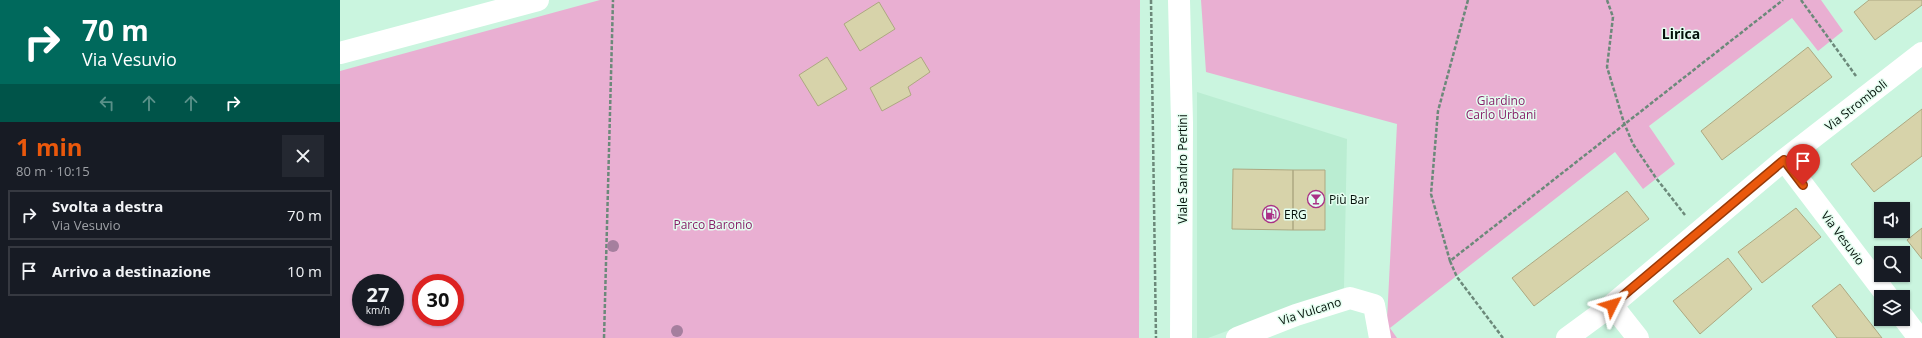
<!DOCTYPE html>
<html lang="it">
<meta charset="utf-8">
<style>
:root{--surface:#171b24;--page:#242831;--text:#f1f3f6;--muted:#9ea1a6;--line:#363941;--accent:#ea580c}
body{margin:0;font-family:"Open Sans",sans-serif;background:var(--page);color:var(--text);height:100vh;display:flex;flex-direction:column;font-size:15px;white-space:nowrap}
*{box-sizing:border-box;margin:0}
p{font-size:13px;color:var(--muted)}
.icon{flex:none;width:22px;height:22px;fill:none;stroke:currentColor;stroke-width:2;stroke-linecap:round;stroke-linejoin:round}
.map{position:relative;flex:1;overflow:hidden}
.sheet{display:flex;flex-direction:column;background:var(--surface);width:340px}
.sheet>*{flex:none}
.banner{background:#00695c;color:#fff;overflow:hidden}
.buttons{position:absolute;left:1534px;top:202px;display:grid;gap:8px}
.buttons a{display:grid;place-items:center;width:36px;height:36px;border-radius:0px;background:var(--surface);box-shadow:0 1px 3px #0004;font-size:20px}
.speed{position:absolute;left:12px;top:274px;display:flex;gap:8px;font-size:20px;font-weight:700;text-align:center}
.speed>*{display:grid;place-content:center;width:52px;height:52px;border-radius:50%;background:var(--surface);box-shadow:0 1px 3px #0004;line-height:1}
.speed small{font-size:10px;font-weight:400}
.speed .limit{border:6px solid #d22;background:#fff;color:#111}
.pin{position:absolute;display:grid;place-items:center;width:34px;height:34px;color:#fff;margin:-41px -17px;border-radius:50% 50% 50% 0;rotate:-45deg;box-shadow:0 0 4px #0007}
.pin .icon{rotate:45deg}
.me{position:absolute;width:44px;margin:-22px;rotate:50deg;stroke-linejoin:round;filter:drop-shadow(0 0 3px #0008)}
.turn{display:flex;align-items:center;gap:14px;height:84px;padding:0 16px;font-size:18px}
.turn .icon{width:52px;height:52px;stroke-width:2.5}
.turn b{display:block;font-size:28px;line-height:34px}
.lanes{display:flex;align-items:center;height:38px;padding:0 16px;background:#0003;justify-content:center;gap:20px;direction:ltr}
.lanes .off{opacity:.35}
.round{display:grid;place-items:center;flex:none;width:42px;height:42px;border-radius:0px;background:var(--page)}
.headline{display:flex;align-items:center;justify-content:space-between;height:68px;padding:0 16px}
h1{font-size:24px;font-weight:700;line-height:30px;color:var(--accent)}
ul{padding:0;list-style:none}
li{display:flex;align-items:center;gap:12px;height:50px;margin:0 8px 6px;padding:0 8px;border:2px solid var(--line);border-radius:0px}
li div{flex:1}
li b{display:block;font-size:15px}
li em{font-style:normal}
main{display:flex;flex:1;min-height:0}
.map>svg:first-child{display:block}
</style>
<main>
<section class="sheet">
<div class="banner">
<div class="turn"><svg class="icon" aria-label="right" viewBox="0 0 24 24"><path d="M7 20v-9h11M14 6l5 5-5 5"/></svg><div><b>70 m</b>Via Vesuvio</div></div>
<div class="lanes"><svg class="icon off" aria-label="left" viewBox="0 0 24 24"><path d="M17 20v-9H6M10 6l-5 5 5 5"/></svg><svg class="icon off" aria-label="ahead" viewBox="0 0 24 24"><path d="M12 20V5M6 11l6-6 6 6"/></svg><svg class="icon off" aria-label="ahead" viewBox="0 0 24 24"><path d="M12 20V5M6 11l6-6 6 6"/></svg><svg class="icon" aria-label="right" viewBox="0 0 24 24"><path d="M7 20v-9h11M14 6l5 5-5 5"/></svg></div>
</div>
<div class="headline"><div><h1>1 min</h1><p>80 m · 10:15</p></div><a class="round"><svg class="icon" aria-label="close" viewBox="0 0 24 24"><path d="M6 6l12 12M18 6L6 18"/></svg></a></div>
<ul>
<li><svg class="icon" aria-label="right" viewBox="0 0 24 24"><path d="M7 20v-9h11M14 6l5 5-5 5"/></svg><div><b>Svolta a destra</b><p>Via Vesuvio</p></div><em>70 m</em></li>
<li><svg class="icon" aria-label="arrive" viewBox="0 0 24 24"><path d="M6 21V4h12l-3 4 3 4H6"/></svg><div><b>Arrivo a destinazione</b></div><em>10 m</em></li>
</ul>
</section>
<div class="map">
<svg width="1582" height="338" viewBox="0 0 1582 338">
<rect width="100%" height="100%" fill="#caf5df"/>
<path fill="#baedd2" d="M 857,92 L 1007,139 L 1004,288 L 868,338 L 857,338 Z"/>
<path fill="#e9afd2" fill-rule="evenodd" d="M 260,0 L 800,0 L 799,338 L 0,338 L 0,71 ZM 21,283 L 55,283 L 55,317 L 21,317 ZM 81,283 L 115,283 L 115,317 L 81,317 Z
M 861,0 L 1481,0 L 1503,31 L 1478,51 L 1452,18 L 1309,126 L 1335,164 L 1303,189 L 1275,152 L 1050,328 L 1057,338 L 1049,338 L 1047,320 L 1057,124 L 866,72 Z"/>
<path fill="#d7d3aa" stroke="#ada881" d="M 1529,0 L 1582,0 L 1582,5 L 1535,40 L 1514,12 Z
M 539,2 L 555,29 L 520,51 L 504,24 Z
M 1468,47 L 1492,77 L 1382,160 L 1361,131 Z
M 487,57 L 507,89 L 478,106 L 459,75 Z
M 581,57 L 590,72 L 568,87 L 571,95 L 542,111 L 530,88 Z
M 1582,109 L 1582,156 L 1534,192 L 1511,164 Z
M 893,169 L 953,170 L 953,230 L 892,229 Z
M 953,170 L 985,170 L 985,230 L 953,230 Z
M 1287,191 L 1309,219 L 1194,306 L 1172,278 Z
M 1456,208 L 1481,237 L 1422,283 L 1398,252 Z
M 1582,228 L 1582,259 L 1567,240 Z
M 1388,258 L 1412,289 L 1360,334 L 1333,301 Z
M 1500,284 L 1542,338 L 1497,338 L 1472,306 Z"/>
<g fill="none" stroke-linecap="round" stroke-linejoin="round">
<path stroke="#6c897a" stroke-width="2.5" stroke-dasharray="4 2" stroke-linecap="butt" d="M 811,0 L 816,338
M 1128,0 L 1098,111 L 1091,194 L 1110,261 L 1443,0
M 1267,0 L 1273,17 L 1267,67 L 1284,123 L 1293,144 L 1316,178 L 1345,215
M 1461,0 L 1516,76
M 1110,261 L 1117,277 L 1163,338
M 264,338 L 273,0"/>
<path stroke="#fff" stroke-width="22" d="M 0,53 L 198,0
M 1444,160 L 1548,297
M 1272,305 L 1298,338
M 1563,317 L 1579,338
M 897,338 L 956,315 L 1010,298 L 1034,305 L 1040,338
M 1227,338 L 1272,305 L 1444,160 L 1582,53"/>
<path stroke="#fff" stroke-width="22" d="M 839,0 L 842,123 L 841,338"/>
</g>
<g fill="#a57f9e">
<circle cx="273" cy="246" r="6"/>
<circle cx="337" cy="331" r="6"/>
</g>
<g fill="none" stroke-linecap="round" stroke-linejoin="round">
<g stroke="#983908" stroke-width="10">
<path id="route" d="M 1272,305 L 1444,160 L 1463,185"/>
</g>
<use href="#route" stroke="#ea580c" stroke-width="7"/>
</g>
<defs>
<g id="bar-ring" transform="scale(0.9)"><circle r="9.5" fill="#e4fef0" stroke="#aa3186" stroke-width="1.5"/><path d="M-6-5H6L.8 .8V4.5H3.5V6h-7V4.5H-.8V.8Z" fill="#aa3186"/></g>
<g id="fuel-ring" transform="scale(0.9)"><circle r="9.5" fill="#e4fef0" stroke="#aa3186" stroke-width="1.5"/><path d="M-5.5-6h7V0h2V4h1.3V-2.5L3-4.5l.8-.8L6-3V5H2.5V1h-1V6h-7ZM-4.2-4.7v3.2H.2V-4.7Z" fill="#aa3186"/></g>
</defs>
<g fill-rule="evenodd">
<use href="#bar-ring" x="976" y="199"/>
<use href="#fuel-ring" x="931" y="214"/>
</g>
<g text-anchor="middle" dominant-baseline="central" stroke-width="3" stroke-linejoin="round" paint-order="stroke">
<g font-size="12" fill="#871f69" stroke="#e4fef0">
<text x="1161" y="100">Giardino<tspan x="1161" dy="14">Carlo Urbani</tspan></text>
<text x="373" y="224">Parco Baronio</text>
</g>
<g font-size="12" fill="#031009" stroke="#e4fef0">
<text transform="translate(1516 105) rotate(-38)">Via Stromboli</text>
<text transform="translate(842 169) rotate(-90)">Viale Sandro Pertini</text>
<text transform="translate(1503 238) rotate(53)">Via Vesuvio</text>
<text transform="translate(970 311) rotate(-18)">Via Vulcano</text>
</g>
<g font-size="12" fill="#031009" stroke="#e4fef0" text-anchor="start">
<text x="989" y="199">Più Bar</text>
<text x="944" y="214">ERG</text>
</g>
<g font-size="14" font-weight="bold" fill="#031009" stroke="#e4fef0">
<text x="1341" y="33">Lirica</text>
</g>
</g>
</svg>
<div class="buttons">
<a><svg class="icon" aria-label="sound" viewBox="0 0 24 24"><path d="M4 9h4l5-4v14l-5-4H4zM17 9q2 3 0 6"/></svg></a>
<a><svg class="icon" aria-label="search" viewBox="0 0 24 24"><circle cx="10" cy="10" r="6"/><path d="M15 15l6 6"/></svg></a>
<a><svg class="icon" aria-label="layers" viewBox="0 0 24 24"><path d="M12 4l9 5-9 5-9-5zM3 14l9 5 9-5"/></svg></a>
</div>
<div class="speed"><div>27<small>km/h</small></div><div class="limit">30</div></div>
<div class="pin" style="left:1463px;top:185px;background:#d93025"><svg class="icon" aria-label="arrive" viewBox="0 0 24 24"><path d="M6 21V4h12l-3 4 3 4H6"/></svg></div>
<svg class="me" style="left:1272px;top:305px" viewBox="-20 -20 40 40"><path d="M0-17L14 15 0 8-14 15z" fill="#ea580c" stroke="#fff" stroke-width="4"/></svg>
</div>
</main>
